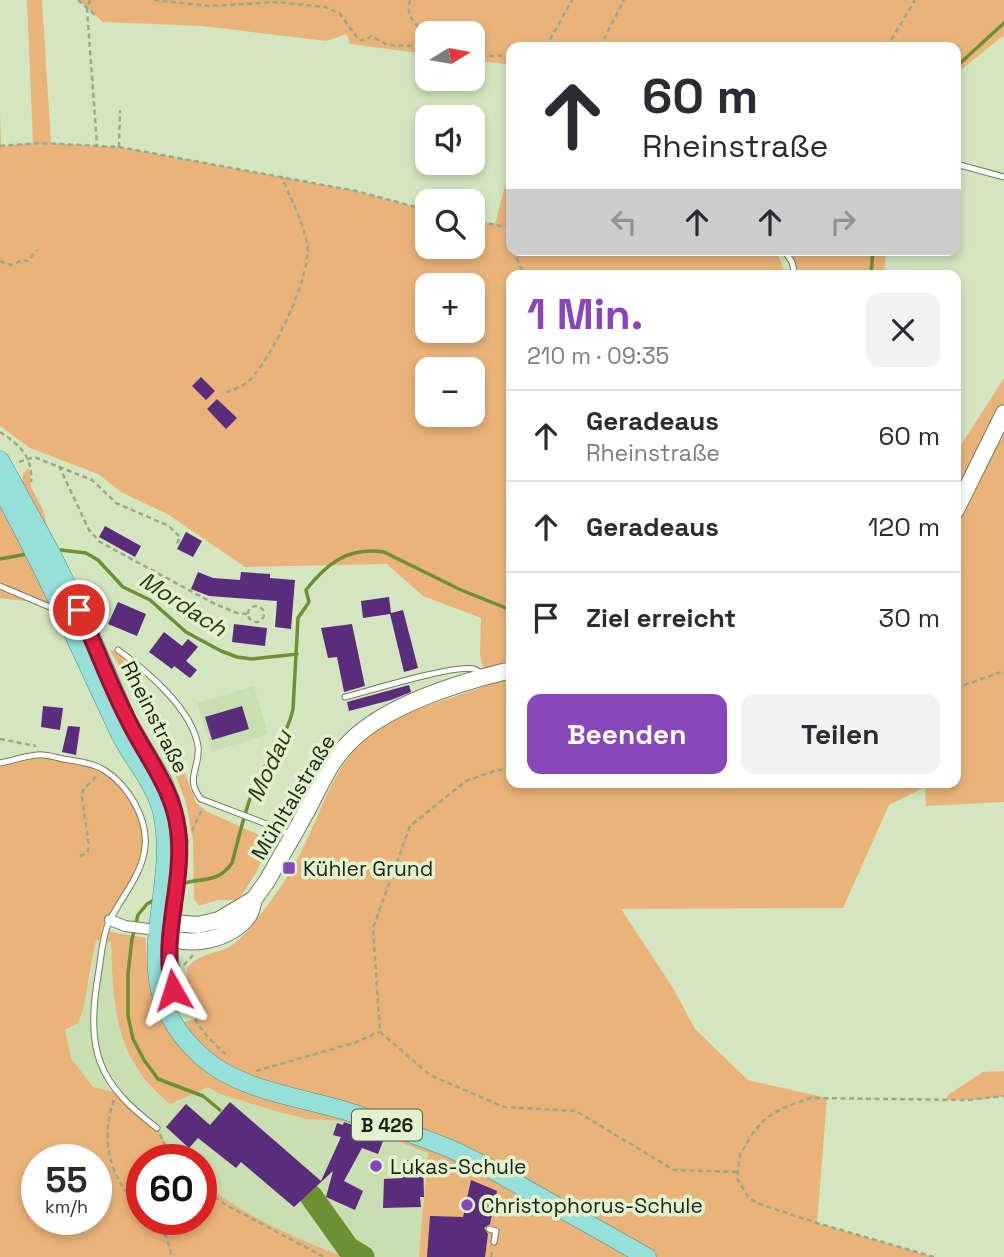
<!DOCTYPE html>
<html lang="de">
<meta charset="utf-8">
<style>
:root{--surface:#fff;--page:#f2f2f3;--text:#2b2b33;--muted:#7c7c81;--line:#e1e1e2;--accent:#8846bb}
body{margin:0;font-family:"Space Grotesk",sans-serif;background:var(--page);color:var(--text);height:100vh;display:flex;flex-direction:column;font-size:26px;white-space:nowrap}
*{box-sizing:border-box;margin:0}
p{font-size:23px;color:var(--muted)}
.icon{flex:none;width:38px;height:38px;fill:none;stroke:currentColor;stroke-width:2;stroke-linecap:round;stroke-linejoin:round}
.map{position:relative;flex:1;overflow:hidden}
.sheet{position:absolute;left:506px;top:270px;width:455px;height:518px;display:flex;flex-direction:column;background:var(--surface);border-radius:14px;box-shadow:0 4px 10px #0003}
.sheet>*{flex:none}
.guide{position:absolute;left:506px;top:42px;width:455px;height:214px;border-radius:14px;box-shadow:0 4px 10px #0003;background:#fff;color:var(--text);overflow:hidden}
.needle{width:46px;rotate:79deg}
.buttons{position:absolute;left:415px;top:21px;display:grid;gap:14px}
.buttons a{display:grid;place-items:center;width:70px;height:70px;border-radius:14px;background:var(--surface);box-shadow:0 4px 10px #0003;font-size:35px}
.speed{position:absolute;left:21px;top:1144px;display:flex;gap:14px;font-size:35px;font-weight:700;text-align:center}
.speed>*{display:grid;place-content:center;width:91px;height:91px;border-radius:50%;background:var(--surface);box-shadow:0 4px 10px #0003;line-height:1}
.speed small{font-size:18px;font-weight:400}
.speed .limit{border:10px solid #d22;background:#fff;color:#111}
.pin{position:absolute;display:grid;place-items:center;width:60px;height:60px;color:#fff;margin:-30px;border:4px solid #fff;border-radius:50%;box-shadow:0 2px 7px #0007}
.me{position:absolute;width:77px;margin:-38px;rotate:354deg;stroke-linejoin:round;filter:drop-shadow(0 0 5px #0008)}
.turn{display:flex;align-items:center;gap:24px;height:147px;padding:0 21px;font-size:32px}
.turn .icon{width:91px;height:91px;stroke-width:2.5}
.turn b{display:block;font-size:49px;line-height:60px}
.lanes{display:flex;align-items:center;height:66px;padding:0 21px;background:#0003;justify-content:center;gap:35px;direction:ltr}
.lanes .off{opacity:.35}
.round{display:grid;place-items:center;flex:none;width:74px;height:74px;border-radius:14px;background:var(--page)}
.headline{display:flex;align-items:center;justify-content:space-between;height:119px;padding:0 21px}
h1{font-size:42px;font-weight:600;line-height:52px;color:var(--accent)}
.action{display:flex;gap:14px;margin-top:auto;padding:14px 21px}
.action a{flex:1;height:80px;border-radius:14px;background:var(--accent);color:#fff;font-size:28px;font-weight:600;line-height:80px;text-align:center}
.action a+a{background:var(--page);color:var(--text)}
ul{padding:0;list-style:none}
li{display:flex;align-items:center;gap:21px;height:91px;padding:0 21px;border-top:2px solid var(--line)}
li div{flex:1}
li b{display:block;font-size:26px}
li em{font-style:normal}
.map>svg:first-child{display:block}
</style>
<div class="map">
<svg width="1004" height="1257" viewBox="0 0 1004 1257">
<rect width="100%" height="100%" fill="#d4e6c0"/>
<path fill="#c9deb1" d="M 254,686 L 268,734 L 212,752 L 197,703 Z
M 96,940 L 111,942 L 112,980 L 135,1066 L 152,1089 L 170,1103 L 208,1086 L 220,1094 L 307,1119 L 344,1121 L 429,1154 L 501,1257 L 344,1257 L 280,1231 L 228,1203 L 201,1182 L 201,1160 L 176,1160 L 167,1146 L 117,1093 L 93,1088 L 71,1058 L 65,1030 L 77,1023 L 91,974 Z"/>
<path fill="#eab379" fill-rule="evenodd" d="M 27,0 L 42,0 L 51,143 L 119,147 L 356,191 L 427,210 L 427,247 L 472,247 L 473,220 L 495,224 L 511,164 L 511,250 L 776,250 L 784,270 L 794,269 L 788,250 L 830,250 L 832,256 L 859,250 L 886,250 L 884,275 L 511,275 L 511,782 L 956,782 L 956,453 L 1004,378 L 1004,802 L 926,806 L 925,787 L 889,805 L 843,908 L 621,909 L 673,988 L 695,1029 L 748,1080 L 827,1098 L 817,1223 L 934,1257 L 419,1257 L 428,1153 L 344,1121 L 307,1119 L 279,1112 L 220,1094 L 208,1087 L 170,1104 C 115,1060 113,1007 111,942 L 96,940 L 83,1010 L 78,1023 L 65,1030 L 71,1058 L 93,1087 L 117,1093 L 157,1128 L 176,1160 L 142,1160 L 142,1220 L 201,1220 L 201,1182 C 245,1216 293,1237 344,1257 L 0,1257 L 0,763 L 37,755 L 98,767 L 123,786 L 139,813 L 145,846 L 134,880 L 101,930 L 146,938 C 145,971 152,998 166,1028 L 195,1019 L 187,992 L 187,968 C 196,955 215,954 229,947 C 239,941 245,934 252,925 C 270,903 287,880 300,854 C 323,810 334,758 378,729 C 411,707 451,700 487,685 L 480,655 L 481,618 L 423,596 L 387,564 L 245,567 L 169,515 L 121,492 L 98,474 L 30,448 L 0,426 L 0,110 L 1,146 L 33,143 ZM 427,285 L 472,285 L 472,331 L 427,331 ZM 427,369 L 472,369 L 472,415 L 427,415 ZM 37,1160 L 96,1160 L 96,1220 L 37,1220 Z
M 78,0 L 1004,0 L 1004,35 L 956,74 L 956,47 L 511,47 L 511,65 L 473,60 L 472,33 L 427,33 L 427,54 L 350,44 L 347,34 L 326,41 L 202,26 L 103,22 Z
M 29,468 L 31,487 L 44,512 L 48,531 L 51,602 L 48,604 L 0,598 L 0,507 L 5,510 L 22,485 L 23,473 Z
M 109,649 L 120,654 L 149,699 L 174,744 L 196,803 L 206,811 L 264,837 L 267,841 C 263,863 252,883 237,900 L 218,900 L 199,906 L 194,899 L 193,840 L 186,803 L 165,747 L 141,700 Z
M 1004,1071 L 1004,1096 L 980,1100 L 946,1100 L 948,1095 L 983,1072 Z"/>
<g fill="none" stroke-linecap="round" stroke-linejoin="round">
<path stroke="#6d9132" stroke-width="3.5" d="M 956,67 L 1004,23
M 871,275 L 873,250
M 61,550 L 86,553 L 98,560 L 123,587 L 150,600 L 186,632 L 221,651 L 237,657 L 252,659 L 297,654
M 0,559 L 27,554
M 181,884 C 203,877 217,884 232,863 C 239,837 245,808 256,783 C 268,757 287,737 293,709 L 298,618 L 309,602 L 306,590 C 327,563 348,547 384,552 L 461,590 L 511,610
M 156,899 L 147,904 L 138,915 L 132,939 L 128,974 L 128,1016 L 133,1039 L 144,1060 L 158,1079 L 203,1096 L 220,1110"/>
<path stroke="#6d9132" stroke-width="23" d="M 311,1196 L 348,1248 L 363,1257"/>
</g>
<path fill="#592d7b" d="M 201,377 L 215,391 L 206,400 L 192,386 Z
M 217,399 L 237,418 L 226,429 L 207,409 Z
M 105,526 L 141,546 L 135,557 L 99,537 Z
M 186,532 L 202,541 L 193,557 L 177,549 Z
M 198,572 L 213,578 L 240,580 L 241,572 L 270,574 L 270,578 L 295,580 L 291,629 L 275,627 L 277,601 L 209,596 L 191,589 Z
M 389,597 L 391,613 L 403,610 L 418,668 L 404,672 L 390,614 L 363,618 L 361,601 Z
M 118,602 L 146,614 L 137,636 L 108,624 Z
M 234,624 L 267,628 L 265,646 L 232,642 Z
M 352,624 L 365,686 L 344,692 L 337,657 L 328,658 L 321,628 Z
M 164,632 L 182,646 L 188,639 L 198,647 L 186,661 L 197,670 L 190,678 L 174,666 L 172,669 L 149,652 Z
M 409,685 L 411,692 L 391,700 L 349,711 L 347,702 Z
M 43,706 L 63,708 L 60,730 L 41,727 Z
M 242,706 L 249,729 L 212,740 L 205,717 Z
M 68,726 L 80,727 L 76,755 L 62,752 Z
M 230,1102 L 321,1181 L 341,1137 L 333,1135 L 337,1123 L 343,1125 L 344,1122 L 385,1136 L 378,1154 L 362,1148 L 344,1181 L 363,1191 L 355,1210 L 326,1197 L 333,1171 L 294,1207 L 241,1162 L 236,1168 L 198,1138 L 189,1148 L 166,1127 L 186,1104 L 210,1125 Z
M 403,1160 L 423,1160 L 424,1197 L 420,1197 L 421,1207 L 383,1208 L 384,1179 L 403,1178 Z
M 471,1180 L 497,1191 L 490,1224 L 484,1228 L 488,1234 L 485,1257 L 427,1257 L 430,1216 L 463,1217 Z"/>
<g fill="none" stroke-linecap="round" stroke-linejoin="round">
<g stroke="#707f5e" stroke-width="7">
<path id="lane" d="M 956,164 L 1004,177
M 784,250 L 792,262 L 795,275
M 0,586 L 52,608
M 118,650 C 147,671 192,709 198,746 C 201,767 184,778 201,799 L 282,830 L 290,836
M 345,697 C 369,691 455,664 474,669 C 477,670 480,673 483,674
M 0,763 C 12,761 24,756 37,755 C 45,754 54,757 63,759 C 76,761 93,763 104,770 C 128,785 148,818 145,847 C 142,876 120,898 108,924 C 102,939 101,959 98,976 C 86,1050 97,1083 157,1128
M 489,1229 L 496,1231 L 494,1242"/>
</g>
<g stroke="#707f5e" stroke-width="12">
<path id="street" d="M 110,920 L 125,926 L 156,930"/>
</g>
<g stroke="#707f5e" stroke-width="18">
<path id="secondary" d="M 956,510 L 1004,413
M 254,899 C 252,907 251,914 245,920 C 225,942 180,950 156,930 L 172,923 L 198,925 L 219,920 L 254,899 L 267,881 C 282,854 298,828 312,801 C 322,782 331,761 346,746 C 381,706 461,682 511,670"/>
</g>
<g stroke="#3f9085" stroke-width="19">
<path id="primary" d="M 0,460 L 52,555 L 85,622 L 127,720 L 163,781 L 171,801 L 179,841 L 169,953 L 172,989
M 0,487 C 44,567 81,651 120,734 C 133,760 155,783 162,812 C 181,900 117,980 201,1056 C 240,1091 297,1096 346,1111 C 380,1122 413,1134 446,1147 C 475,1159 503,1176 530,1191 C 569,1213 608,1235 647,1257"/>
</g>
<path stroke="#9aa98a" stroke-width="2.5" stroke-dasharray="5 3.5" stroke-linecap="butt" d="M 78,0 L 95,15
M 90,0 L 87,9 L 97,145
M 154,0 L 209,6 L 276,2 L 325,7 L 340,14 L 359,40 L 366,40 L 371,36 L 388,45 L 407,46 L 427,42
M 410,0 C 405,17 416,24 427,36
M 546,47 L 572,0
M 600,47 L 624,0
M 887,47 L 915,0
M 472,57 L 511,55
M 0,146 L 39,143 L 119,147 L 356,191 L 427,210
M 119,147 L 120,110
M 472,220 L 501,226 L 511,225
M 509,227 L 511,242
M 513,250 L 524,275
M 0,261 L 11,265 L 23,260 L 28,261 L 37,250
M 226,392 C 234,389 243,387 250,380 C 272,357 313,274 307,243 C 303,221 290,198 282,177
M 0,432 C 20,445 33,457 31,482
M 19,462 L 34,457 L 92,480 L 116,503 L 169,526 L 180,537 L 176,546
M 59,466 L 89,530 L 100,542 L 213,603 L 237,613 L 248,614
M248 614a8 8 0 1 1 16 0a8 8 0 1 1-16 0Z
M 956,688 L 1004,671
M 0,739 L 36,746
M 511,770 L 497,770 L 466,781 L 410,826 L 373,928 L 380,1032 L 430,1075 L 504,1107 L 576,1111 L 674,1170 L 737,1172
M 192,831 L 202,809
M 80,856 L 87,853 L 89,846 L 82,797 L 83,790 L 97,776
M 184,965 L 193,955
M 184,996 C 195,1025 206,1037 229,1057
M 256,1071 L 357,1042 L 379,1032
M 114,1100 C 100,1138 109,1182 142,1207
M 160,1134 L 171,1160
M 201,1187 L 226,1205 L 324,1257
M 154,1220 L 167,1238 L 172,1257
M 491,1257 L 493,1249
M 934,1257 L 817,1223 L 757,1203 L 748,1197 L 737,1178 L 740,1155 L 752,1134 L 766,1118 L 783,1108 L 810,1098 L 968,1100 L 1004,1096"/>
<use href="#lane" stroke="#fff" stroke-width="5"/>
<use href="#street" stroke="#fff" stroke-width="10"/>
<use href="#secondary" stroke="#fff" stroke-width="16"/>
<use href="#primary" stroke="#97e0da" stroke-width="18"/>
</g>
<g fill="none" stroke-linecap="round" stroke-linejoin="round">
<g stroke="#92132f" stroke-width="18">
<path id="route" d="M 79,610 C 96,646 109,683 127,718 C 145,756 173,787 178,830 C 185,883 160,937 173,990"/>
</g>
<use href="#route" stroke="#e11d48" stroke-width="12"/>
</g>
<g fill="#8846bb" stroke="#e1f3cd" stroke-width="2.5">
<rect x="282" y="861" width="14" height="14" rx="3.5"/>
<circle cx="376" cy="1166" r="7"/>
<circle cx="467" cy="1205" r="7"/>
</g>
<g text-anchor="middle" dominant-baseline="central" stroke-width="7" stroke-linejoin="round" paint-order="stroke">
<rect fill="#e1f3cd" stroke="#57614c" stroke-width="2" x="352" y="1109.5" width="70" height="31" rx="5"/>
<g font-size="19" font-weight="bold" fill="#1c2215">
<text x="387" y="1125">B 426</text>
</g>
<g font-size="21" fill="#1c2215" stroke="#e1f3cd">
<text transform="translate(155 717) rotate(63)">Rheinstraße</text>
<text transform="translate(293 797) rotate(-59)">Mühltalstraße</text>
</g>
<g font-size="21" fill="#1c2215" stroke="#e1f3cd" text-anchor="start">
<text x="303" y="868">Kühler Grund</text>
<text x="390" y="1166">Lukas-Schule</text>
<text x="481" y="1205">Christophorus-Schule</text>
</g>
<g font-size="23" font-style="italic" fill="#2b3a13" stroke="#e1f3cd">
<text transform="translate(183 604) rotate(33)">Mordach</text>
<text transform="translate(269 766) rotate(-65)">Modau</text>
</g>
</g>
</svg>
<div class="buttons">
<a><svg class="needle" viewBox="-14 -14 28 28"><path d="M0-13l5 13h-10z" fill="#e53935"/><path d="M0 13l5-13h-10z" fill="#7c7c81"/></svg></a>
<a><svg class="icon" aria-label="sound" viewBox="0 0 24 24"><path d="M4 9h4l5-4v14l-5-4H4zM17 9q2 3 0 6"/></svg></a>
<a><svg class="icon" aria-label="search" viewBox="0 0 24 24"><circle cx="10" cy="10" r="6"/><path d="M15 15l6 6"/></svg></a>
<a>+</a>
<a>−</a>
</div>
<div class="speed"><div>55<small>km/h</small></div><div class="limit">60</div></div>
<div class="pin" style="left:79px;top:610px;background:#d93025"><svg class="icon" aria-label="arrive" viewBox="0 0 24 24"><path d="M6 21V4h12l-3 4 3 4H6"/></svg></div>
<svg class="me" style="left:173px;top:990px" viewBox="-20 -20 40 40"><path d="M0-17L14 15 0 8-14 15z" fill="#e11d48" stroke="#fff" stroke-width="4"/></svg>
<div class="guide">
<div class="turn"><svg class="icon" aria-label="ahead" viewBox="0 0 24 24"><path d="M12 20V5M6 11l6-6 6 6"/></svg><div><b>60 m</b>Rheinstraße</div></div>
<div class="lanes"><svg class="icon off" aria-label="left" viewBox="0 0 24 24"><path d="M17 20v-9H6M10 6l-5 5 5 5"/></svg><svg class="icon" aria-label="ahead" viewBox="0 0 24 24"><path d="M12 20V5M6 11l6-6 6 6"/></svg><svg class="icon" aria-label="ahead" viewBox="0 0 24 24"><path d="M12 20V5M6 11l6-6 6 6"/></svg><svg class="icon off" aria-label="right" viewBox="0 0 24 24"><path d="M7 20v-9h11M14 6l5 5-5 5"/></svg></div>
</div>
<section class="sheet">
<div class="headline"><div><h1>1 Min.</h1><p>210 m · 09:35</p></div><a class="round"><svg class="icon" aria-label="close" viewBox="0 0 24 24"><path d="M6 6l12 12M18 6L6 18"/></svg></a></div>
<ul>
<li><svg class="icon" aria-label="ahead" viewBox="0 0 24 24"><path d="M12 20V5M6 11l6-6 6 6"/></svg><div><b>Geradeaus</b><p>Rheinstraße</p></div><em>60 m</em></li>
<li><svg class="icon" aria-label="ahead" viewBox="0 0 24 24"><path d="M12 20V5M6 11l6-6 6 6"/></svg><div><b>Geradeaus</b></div><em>120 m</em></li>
<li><svg class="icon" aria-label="arrive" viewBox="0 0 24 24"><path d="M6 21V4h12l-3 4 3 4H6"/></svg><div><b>Ziel erreicht</b></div><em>30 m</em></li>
</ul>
<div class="action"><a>Beenden</a><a>Teilen</a></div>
</section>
</div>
